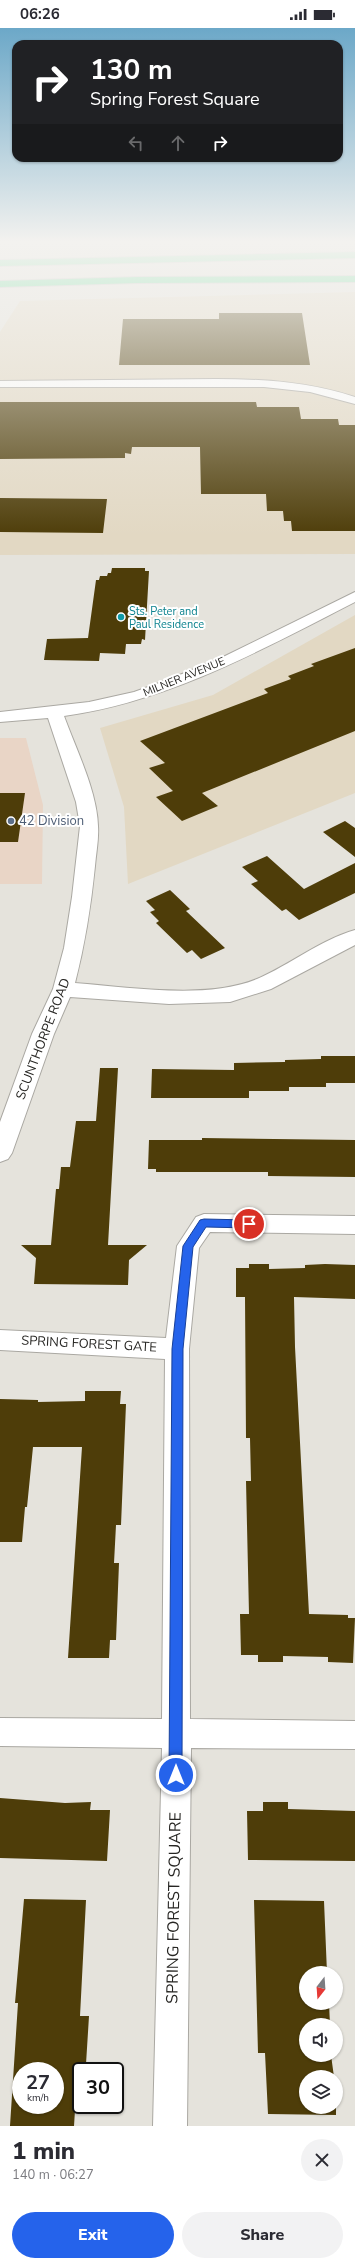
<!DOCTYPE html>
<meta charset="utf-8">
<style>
:root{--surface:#fff;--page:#f2f2f3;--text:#2b2b33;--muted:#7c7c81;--accent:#2563eb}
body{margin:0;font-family:"Nunito Sans",sans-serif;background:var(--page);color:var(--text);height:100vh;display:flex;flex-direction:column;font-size:15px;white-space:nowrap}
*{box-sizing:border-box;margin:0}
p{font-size:13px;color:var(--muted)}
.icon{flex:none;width:22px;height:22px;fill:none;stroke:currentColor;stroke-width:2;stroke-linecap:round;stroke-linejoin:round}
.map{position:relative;height:2098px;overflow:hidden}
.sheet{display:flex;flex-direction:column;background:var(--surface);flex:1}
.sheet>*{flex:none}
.guide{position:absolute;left:12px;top:12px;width:331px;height:122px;border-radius:12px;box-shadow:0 1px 3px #0004;background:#202124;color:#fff;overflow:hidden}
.needle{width:26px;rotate:197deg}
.tools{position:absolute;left:299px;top:1938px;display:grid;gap:8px}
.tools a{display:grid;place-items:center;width:44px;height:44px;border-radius:50%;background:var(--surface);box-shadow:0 1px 3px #0004;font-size:20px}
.speed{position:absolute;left:12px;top:2034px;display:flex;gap:8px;font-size:20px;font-weight:700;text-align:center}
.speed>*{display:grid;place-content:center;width:52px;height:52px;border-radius:50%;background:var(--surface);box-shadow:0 1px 3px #0004;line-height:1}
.speed small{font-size:10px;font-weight:400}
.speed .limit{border:2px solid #111;border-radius:6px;background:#fff;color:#111}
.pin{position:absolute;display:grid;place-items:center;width:34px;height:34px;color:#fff;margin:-17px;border:2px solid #fff;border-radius:50%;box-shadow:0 1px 4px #0007}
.me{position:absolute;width:44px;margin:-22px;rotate:0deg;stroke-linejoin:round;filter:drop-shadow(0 0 3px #0008)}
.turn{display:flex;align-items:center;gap:14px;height:84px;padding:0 12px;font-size:18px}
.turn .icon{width:52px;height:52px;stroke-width:2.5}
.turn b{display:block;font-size:28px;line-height:34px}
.lanes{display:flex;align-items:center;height:38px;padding:0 12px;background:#0003;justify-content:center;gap:20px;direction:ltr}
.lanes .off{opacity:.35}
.round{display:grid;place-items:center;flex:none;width:42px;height:42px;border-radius:21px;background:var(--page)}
.headline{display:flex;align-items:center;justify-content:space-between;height:68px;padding:0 12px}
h1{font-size:24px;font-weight:800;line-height:30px}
.primary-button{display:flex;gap:8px;margin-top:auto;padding:8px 12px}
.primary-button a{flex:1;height:46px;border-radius:24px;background:var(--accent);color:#fff;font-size:16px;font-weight:800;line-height:46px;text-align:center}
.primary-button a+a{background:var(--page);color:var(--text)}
.status{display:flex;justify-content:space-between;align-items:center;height:28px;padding:0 20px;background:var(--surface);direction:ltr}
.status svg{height:11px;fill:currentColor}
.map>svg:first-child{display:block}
</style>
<div class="status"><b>06:26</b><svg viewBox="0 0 49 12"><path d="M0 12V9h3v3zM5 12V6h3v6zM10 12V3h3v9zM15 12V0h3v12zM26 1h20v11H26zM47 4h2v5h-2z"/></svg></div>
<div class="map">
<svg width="355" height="2098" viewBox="0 0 355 2098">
<rect width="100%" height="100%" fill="#e5e3dc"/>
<path fill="#e9d5c6" d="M 0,710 L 26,710 L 43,777 L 42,856 L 0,856 Z"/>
<path fill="#e2d8c3" d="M 355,264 L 355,526 L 0,527 L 0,304 L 20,273 Z
M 355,587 L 355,765 L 128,856 L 124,779 L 100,700 L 213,667 Z"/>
<path fill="#4e3d09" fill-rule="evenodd" d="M 219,285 L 302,285 L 310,337 L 119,337 L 123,291 L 219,291 Z
M 0,374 L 256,374 L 257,379 L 299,379 L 301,391 L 338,391 L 339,397 L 355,397 L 355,503 L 292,503 L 291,493 L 284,493 L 283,483 L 267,483 L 266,466 L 201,466 L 200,419 L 132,419 L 131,426 L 125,425 L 125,430 L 0,431 Z
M 0,470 L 107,471 L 103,505 L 0,504 Z
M 112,540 L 145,540 L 145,543 L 149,543 L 145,612 L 142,611 L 141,616 L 126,616 L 125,626 L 100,625 L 99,633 L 44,632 L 47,611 L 88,610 L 96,552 L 99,552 L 100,548 L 107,548 L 108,545 L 111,545 Z
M 355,620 L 355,703 L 202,765 L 218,778 L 182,793 L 156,769 L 173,763 L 149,740 L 165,735 L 140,713 L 268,665 L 264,661 L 291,651 L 288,648 L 314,638 L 311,636 Z
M 0,765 L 25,765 L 18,814 L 0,814 Z
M 345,793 L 355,800 L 355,829 L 323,804 Z
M 267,828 L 304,861 L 355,835 L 355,865 L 299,892 L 286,881 L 282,883 L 251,856 L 258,853 L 242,839 Z
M 170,862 L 190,881 L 186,883 L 225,920 L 201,931 L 192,922 L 187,925 L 156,895 L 159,893 L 150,884 L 155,882 L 146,873 Z
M 321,1028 L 355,1028 L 355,1055 L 326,1055 L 326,1059 L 289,1059 L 289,1063 L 249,1063 L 249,1070 L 151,1070 L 152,1041 L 234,1042 L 234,1035 L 285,1034 L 285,1032 L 321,1031 Z
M 100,1040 L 118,1040 L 108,1217 L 147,1217 L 129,1232 L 128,1257 L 34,1256 L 36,1230 L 21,1217 L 51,1217 L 56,1161 L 59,1161 L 61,1139 L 70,1139 L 76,1093 L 96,1093 Z
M 202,1110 L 355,1112 L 355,1149 L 268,1148 L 268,1144 L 156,1144 L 156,1141 L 148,1141 L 149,1112 L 202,1112 Z
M 249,1236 L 269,1236 L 269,1241 L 305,1240 L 305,1237 L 325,1236 L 355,1237 L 355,1271 L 294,1269 L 295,1319 L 309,1586 L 348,1587 L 348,1590 L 355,1590 L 353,1635 L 328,1634 L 328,1629 L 283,1628 L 283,1634 L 258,1634 L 258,1627 L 241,1627 L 240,1586 L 249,1586 L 246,1453 L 251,1453 L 250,1410 L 246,1410 L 245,1269 L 236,1269 L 236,1240 L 249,1240 Z
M 85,1363 L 121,1363 L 120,1376 L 126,1376 L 121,1497 L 116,1497 L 114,1535 L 119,1535 L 116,1612 L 110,1612 L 109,1630 L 68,1630 L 82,1419 L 33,1419 L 27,1479 L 25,1479 L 22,1514 L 0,1514 L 0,1371 L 38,1372 L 38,1374 L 85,1373 Z
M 0,1770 L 65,1775 L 91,1774 L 90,1782 L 110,1782 L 107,1833 L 0,1830 Z
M 263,1774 L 288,1774 L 288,1781 L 355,1783 L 355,1833 L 248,1832 L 247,1783 L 263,1783 Z
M 24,1871 L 86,1872 L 80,1988 L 89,1988 L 86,2036 L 78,2035 L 74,2098 L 10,2098 L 18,1975 L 15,1975 ZM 21,2043 L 55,2043 L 55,2077 L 21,2077 Z
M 254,1872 L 324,1873 L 327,1945 L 306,1945 L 306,1975 L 329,1975 L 330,1997 L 306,1997 L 306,2027 L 331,2027 L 334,2049 L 306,2049 L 306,2079 L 336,2079 L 336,2087 L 268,2086 L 265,2025 L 258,2025 Z"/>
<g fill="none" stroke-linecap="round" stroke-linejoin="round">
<g stroke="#aaa8a2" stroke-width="2">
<path id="street" d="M 216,351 C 264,351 309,354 355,369 L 355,376 L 310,364 L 264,359 L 0,359 L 0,353 Z
M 204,1186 L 355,1188 L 355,1206 L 210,1204 L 199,1220 L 189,1321 L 190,1691 L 355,1693 L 355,1721 L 191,1720 L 187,2098 L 153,2098 L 162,1720 L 0,1718 L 0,1690 L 162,1691 L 165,1331 L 0,1322 L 0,1302 L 166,1310 L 177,1218 L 196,1189 Z"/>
</g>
<g stroke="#aaa8a2" stroke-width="2">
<path id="secondary" d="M 355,564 L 355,574 C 261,622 170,673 64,688 C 76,721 97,763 98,798 C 99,811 96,825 95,838 C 91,878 85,916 75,955 C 129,959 206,972 257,951 C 290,937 320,912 355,902 L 355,917 L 271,961 L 230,974 L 169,976 L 70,969 L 54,1006 L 12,1125 L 8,1131 L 0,1134 L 0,1094 L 32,1006 L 53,961 L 64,920 L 72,869 L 80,798 L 76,774 L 48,690 L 0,694 L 0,684 L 89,674 L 134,664 L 162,654 L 217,632 Z"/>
</g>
<g stroke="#c3c2c1" stroke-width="2">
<path id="highway" d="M 355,224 L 355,230 L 0,238 L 0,232 Z
M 355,248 L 355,254 L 137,255 L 0,259 L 0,253 L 137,249 Z"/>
</g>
<use href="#street" fill="#fff" fill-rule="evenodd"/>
<use href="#secondary" fill="#fff" fill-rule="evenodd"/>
<use href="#highway" fill="#44dc86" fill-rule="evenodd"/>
</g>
<linearGradient id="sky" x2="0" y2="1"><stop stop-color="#6ca8c8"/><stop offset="0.42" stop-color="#f3f2ef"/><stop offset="1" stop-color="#f3f2ef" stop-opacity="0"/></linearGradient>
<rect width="355" height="508" fill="url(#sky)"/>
<path fill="#2563eb" stroke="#184099" d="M 204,1191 L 249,1192 L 254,1196 L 249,1200 L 206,1199 L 193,1219 L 183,1321 L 182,1747 L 181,1751 L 176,1753 L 171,1751 L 169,1747 L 172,1321 L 183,1218 L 200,1192 Z"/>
<circle fill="#0f9aa8" stroke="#fff" stroke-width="1.5" cx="121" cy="589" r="4"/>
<circle fill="#5c6f8a" stroke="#fff" stroke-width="1.5" cx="11" cy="793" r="4"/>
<g text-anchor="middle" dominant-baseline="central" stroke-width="4" stroke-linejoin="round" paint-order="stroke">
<g font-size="11" fill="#0d838f" stroke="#fff" text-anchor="start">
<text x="129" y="583">Sts. Peter and<tspan x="129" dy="13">Paul Residence</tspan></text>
</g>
<g font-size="11" fill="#272623" stroke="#fff">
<text transform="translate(184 649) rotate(-22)">MILNER AVENUE</text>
</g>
<g font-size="13" fill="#4e5e75" stroke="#fff" text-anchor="start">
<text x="19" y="793">42 Division</text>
</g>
<g font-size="13" fill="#272623" stroke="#fff">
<text transform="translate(43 1011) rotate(-69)">SCUNTHORPE ROAD</text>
<text transform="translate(89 1316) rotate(3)">SPRING FOREST GATE</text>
</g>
<g font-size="16" fill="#272623" stroke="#fff">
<text transform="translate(174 1880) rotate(-89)">SPRING FOREST SQUARE</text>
</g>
</g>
</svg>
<div class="tools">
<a><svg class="needle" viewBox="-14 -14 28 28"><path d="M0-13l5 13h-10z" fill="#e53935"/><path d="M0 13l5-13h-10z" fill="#7c7c81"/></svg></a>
<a><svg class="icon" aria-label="sound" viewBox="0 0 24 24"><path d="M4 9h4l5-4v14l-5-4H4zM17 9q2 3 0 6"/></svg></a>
<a><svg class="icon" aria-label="layers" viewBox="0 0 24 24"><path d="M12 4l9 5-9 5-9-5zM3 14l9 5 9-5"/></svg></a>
</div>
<div class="speed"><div>27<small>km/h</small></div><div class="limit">30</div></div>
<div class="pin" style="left:249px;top:1196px;background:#d93025"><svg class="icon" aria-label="arrive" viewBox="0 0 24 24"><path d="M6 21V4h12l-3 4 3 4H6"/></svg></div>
<svg class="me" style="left:176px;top:1747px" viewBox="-20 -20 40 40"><circle r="17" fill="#2563eb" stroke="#fff" stroke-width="3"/><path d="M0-11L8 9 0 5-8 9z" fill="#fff"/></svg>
<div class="guide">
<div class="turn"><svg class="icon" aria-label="right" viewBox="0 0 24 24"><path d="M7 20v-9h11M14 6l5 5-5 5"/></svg><div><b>130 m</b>Spring Forest Square</div></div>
<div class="lanes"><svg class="icon off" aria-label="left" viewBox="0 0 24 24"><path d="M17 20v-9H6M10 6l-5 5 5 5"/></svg><svg class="icon off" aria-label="ahead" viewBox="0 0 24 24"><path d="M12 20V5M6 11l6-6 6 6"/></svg><svg class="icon" aria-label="right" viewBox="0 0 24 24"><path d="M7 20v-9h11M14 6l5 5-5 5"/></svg></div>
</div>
</div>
<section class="sheet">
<div class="headline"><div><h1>1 min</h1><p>140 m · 06:27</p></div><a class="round"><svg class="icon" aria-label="close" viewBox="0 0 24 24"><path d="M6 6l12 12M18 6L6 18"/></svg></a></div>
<div class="primary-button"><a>Exit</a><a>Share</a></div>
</section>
